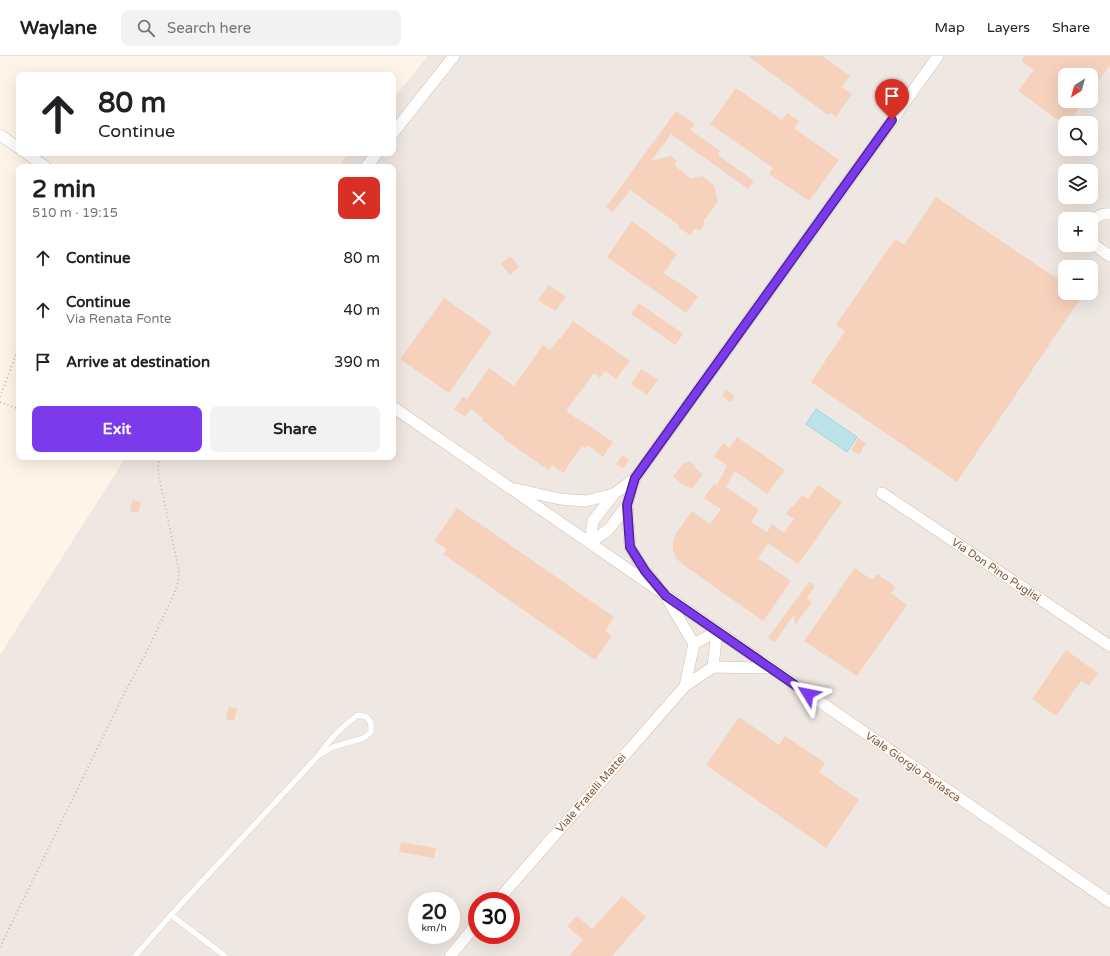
<!DOCTYPE html>
<meta charset="utf-8">
<style>
:root{--surface:#fff;--page:#f2f2f2;--text:#202124;--muted:#757577;--line:#e0e0e0;--accent:#7c3aed}
body{margin:0;font-family:"Varela Round",sans-serif;background:var(--page);color:var(--text);height:100vh;display:flex;flex-direction:column;font-size:15px;white-space:nowrap}
*{box-sizing:border-box;margin:0}
p{font-size:13px;color:var(--muted)}
.icon{flex:none;width:22px;height:22px;fill:none;stroke:currentColor;stroke-width:2;stroke-linecap:round;stroke-linejoin:round}
.map{position:relative;flex:1;overflow:hidden}
.sheet{position:absolute;left:16px;top:108px;width:380px;height:296px;display:flex;flex-direction:column;background:var(--surface);border-radius:8px;box-shadow:0 4px 16px #0002}
.sheet>*{flex:none}
.banner{position:absolute;left:16px;top:16px;width:380px;height:84px;border-radius:8px;box-shadow:0 4px 16px #0002;background:#fff;color:var(--text);overflow:hidden}
.needle{width:26px;rotate:217deg}
.controls{position:absolute;left:1058px;top:12px;display:grid;gap:8px}
.controls a{display:grid;place-items:center;width:40px;height:40px;border-radius:8px;background:var(--surface);box-shadow:0 4px 16px #0002;font-size:20px}
.speed{position:absolute;left:408px;top:836px;display:flex;gap:8px;font-size:20px;font-weight:700;text-align:center}
.speed>*{display:grid;place-content:center;width:52px;height:52px;border-radius:50%;background:var(--surface);box-shadow:0 4px 16px #0002;line-height:1}
.speed small{font-size:10px;font-weight:400}
.speed .limit{border:6px solid #d22;background:#fff;color:#111}
.pin{position:absolute;display:grid;place-items:center;width:34px;height:34px;color:#fff;margin:-41px -17px;border-radius:50% 50% 50% 0;rotate:-45deg;box-shadow:0 0 4px #0007}
.pin .icon{rotate:45deg}
.me{position:absolute;width:44px;margin:-22px;rotate:305deg;stroke-linejoin:round;filter:drop-shadow(0 0 3px #0008)}
.turn{display:flex;align-items:center;gap:14px;height:84px;padding:0 16px;font-size:18px}
.turn .icon{width:52px;height:52px;stroke-width:2.5}
.turn b{display:block;font-size:28px;line-height:34px}
.round{display:grid;place-items:center;flex:none;width:42px;height:42px;border-radius:8px;background:var(--page)}
.summary{display:flex;align-items:center;justify-content:space-between;height:68px;padding:0 16px}
h1{font-size:24px;font-weight:700;line-height:30px}
.primary-button{display:flex;gap:8px;margin-top:auto;padding:8px 16px}
.primary-button a{flex:1;height:46px;border-radius:8px;background:var(--accent);color:#fff;font-size:16px;font-weight:700;line-height:46px;text-align:center}
.primary-button a+a{background:var(--page);color:var(--text)}
ul{padding:0;list-style:none}
li{display:flex;align-items:center;gap:12px;height:52px;padding:0 16px}
li div{flex:1}
li b{display:block;font-size:15px}
li em{font-style:normal}
header{display:flex;align-items:center;gap:24px;box-sizing:border-box;height:56px;padding:0 20px;background:var(--surface);border-bottom:1px solid var(--line)}
header strong{font-size:19px}
nav{display:flex;gap:22px;margin-inline-start:auto;font-size:14px}
.search{width:280px;height:36px;background:var(--page);display:flex;align-items:center;gap:10px;box-sizing:border-box;padding:0 14px;border-radius:8px;color:var(--muted);font-size:15px}
.map>svg:first-child{display:block}
</style>
<header>
<strong>Waylane</strong>
<div class="search"><svg class="icon" aria-label="search" viewBox="0 0 24 24"><circle cx="10" cy="10" r="6"/><path d="M15 15l6 6"/></svg>Search here</div>
<nav><a>Map</a><a>Layers</a><a>Share</a></nav>
</header>
<div class="map">
<svg width="1110" height="900" viewBox="0 0 1110 900">
<rect width="100%" height="100%" fill="#fef5e8"/>
<path fill="#efe7e1" fill-rule="evenodd" d="M 428,0 L 1110,0 L 1110,900 L 0,900 L 0,599 L 126,401 L 393,401 L 393,111 L 338,111 L 349,97 L 393,97 L 393,43 ZM 1065,19 L 1091,19 L 1091,45 L 1065,45 ZM 1065,67 L 1091,67 L 1091,93 L 1065,93 ZM 1065,115 L 1091,115 L 1091,141 L 1065,141 ZM 1065,163 L 1091,163 L 1091,189 L 1065,189 ZM 1065,211 L 1091,211 L 1091,237 L 1065,237 ZM 417,845 L 451,845 L 451,879 L 417,879 ZM 477,845 L 511,845 L 511,879 L 477,879 Z"/>
<path fill="#bae4ea" stroke="#9fd5dd" d="M 816,353 L 857,381 L 847,396 L 806,368 Z"/>
<path fill="#f6d2bd" d="M 748,0 L 822,0 L 850,20 L 842,31 L 852,38 L 836,61 L 830,57 L 828,59 Z
M 1024,0 L 1110,0 L 1110,9 L 1091,35 L 1091,19 L 1065,19 L 1065,45 L 1084,45 L 1072,62 L 1079,67 L 1062,67 L 1018,35 L 1034,14 L 1021,5 Z
M 736,32 L 782,64 L 787,57 L 799,65 L 794,72 L 839,104 L 809,145 L 769,118 L 773,112 L 710,68 Z
M 676,55 L 695,68 L 690,74 L 720,95 L 718,99 L 754,125 L 748,133 L 712,107 L 671,78 L 651,105 L 671,100 L 677,105 L 674,109 L 691,123 L 702,120 L 714,129 L 718,146 L 703,166 L 705,168 L 699,175 L 695,172 L 690,179 L 678,171 L 679,169 L 630,134 L 613,156 L 606,151 Z
M 936,141 L 1065,228 L 1065,237 L 1078,237 L 1082,240 L 957,426 L 811,326 L 845,275 L 836,269 L 895,183 L 904,189 Z
M 632,165 L 677,198 L 664,217 L 698,240 L 686,257 L 607,201 Z
M 510,200 L 519,211 L 510,219 L 501,208 Z
M 549,229 L 566,241 L 555,255 L 538,244 Z
M 444,242 L 492,276 L 449,337 L 400,303 Z
M 639,247 L 683,278 L 675,289 L 631,258 Z
M 573,265 L 630,305 L 616,323 L 605,315 L 600,322 L 594,317 L 566,355 L 582,366 L 582,365 L 613,386 L 603,401 L 588,389 L 585,393 L 582,390 L 563,417 L 553,409 L 548,414 L 504,383 L 505,382 L 482,364 L 483,362 L 471,353 L 465,361 L 454,353 L 463,340 L 467,343 L 489,312 L 514,330 L 543,289 L 550,294 L 559,282 L 560,283 Z
M 641,313 L 658,324 L 647,339 L 631,328 Z
M 726,334 L 735,340 L 731,346 L 722,340 Z
M 737,381 L 785,414 L 767,438 L 735,415 L 726,431 L 759,454 L 751,466 L 767,476 L 772,468 L 784,477 L 794,463 L 786,458 L 792,450 L 793,451 L 802,439 L 808,443 L 818,429 L 842,446 L 798,508 L 768,487 L 758,502 L 791,525 L 763,565 L 682,508 L 676,502 L 673,494 L 673,485 L 677,476 L 692,455 L 710,468 L 721,453 L 704,442 L 714,428 L 716,430 L 727,410 L 714,400 L 723,387 L 729,392 Z
M 858,382 L 866,387 L 859,399 L 851,394 Z
M 623,399 L 629,404 L 623,412 L 616,408 Z
M 688,405 L 696,410 L 695,412 L 703,418 L 692,433 L 688,430 L 687,431 L 673,421 L 684,406 L 686,408 Z
M 133,444 L 141,446 L 138,457 L 130,455 Z
M 457,452 L 614,561 L 605,575 L 612,580 L 595,604 L 443,498 L 447,493 L 434,485 Z
M 855,512 L 872,524 L 877,518 L 896,531 L 891,537 L 907,549 L 857,620 L 804,585 Z
M 809,526 L 815,530 L 807,542 L 812,546 L 795,569 L 794,559 L 775,586 L 768,582 Z
M 1066,594 L 1098,617 L 1089,630 L 1081,625 L 1056,660 L 1032,643 Z
M 229,651 L 237,652 L 234,665 L 226,663 Z
M 739,661 L 779,689 L 785,680 L 825,707 L 819,716 L 859,744 L 826,792 L 706,709 Z
M 401,786 L 436,792 L 434,802 L 399,796 Z
M 622,840 L 646,861 L 612,900 L 569,900 L 583,884 L 567,870 L 577,860 L 592,873 Z"/>
<g fill="none" stroke-linecap="round" stroke-linejoin="round">
<g stroke="#d4beaf" stroke-width="6">
<path id="lane" d="M 171,859 L 225,900
M 135,900 L 171,859 L 318,700 C 329,684 342,670 358,659 L 367,661 L 371,667 L 371,676 L 364,682 L 333,691 L 318,700"/>
</g>
<g stroke="#d4beaf" stroke-width="12">
<path id="street" d="M 393,77 L 454,0
M 0,79 L 19,92
M 26,97 L 46,111
M 366,111 L 377,97
M 1091,167 C 1096,161 1101,157 1110,158
M 1091,185 L 1094,189 L 1110,200
M 393,351 L 1110,846
M 635,422 L 938,0
M 516,433 L 560,443 L 586,445 L 614,438 L 635,422 L 627,449 L 630,491 L 645,515 L 656,528
M 882,437 L 1110,590
M 614,438 L 593,465 L 590,487 L 609,473 L 627,449
M 668,544 L 694,588 L 685,630 L 713,611 L 770,612
M 694,588 L 717,575
M 713,611 L 717,575
M 497,845 L 685,630
M 450,900 L 477,868"/>
</g>
<path stroke="#dcb59f" stroke-width="2" stroke-dasharray="1 3" stroke-linecap="butt" d="M 0,341 L 14,304 L 19,288
M 0,346 L 19,353
M 0,891 L 124,638 L 150,589 L 174,538 L 178,526 L 179,515 L 158,416 L 159,405 L 162,401"/>
<use href="#lane" stroke="#fff" stroke-width="5.5"/>
<use href="#street" stroke="#fff" stroke-width="11"/>
</g>
<g fill="none" stroke-linecap="round" stroke-linejoin="round">
<g stroke="#51269a" stroke-width="10">
<path id="route" d="M 808,638 L 666,540 L 645,515 L 630,491 L 627,449 L 635,422 L 892,64"/>
</g>
<use href="#route" stroke="#7c3aed" stroke-width="7"/>
</g>
<g text-anchor="middle" dominant-baseline="central" stroke-width="3" stroke-linejoin="round" paint-order="stroke">
<g font-size="11" fill="#7b5a49" stroke="#fff9f0">
<text transform="translate(996 514) rotate(34)">Via Don Pino Puglisi</text>
<text transform="translate(913 711) rotate(35)">Viale Giorgio Perlasca</text>
<text transform="translate(591 737) rotate(-49)">Viale Fratelli Mattei</text>
</g>
</g>
</svg>
<div class="controls">
<a><svg class="needle" viewBox="-14 -14 28 28"><path d="M0-13l5 13h-10z" fill="#e53935"/><path d="M0 13l5-13h-10z" fill="#757577"/></svg></a>
<a><svg class="icon" aria-label="search" viewBox="0 0 24 24"><circle cx="10" cy="10" r="6"/><path d="M15 15l6 6"/></svg></a>
<a><svg class="icon" aria-label="layers" viewBox="0 0 24 24"><path d="M12 4l9 5-9 5-9-5zM3 14l9 5 9-5"/></svg></a>
<a>+</a>
<a>−</a>
</div>
<div class="speed"><div>20<small>km/h</small></div><div class="limit">30</div></div>
<div class="pin" style="left:892px;top:64px;background:#d93025"><svg class="icon" aria-label="arrive" viewBox="0 0 24 24"><path d="M6 21V4h12l-3 4 3 4H6"/></svg></div>
<svg class="me" style="left:808px;top:638px" viewBox="-20 -20 40 40"><path d="M0-17L14 15 0 8-14 15z" fill="#7c3aed" stroke="#fff" stroke-width="4"/></svg>
<div class="banner">
<div class="turn"><svg class="icon" aria-label="ahead" viewBox="0 0 24 24"><path d="M12 20V5M6 11l6-6 6 6"/></svg><div><b>80 m</b>Continue</div></div>
</div>
<section class="sheet">
<div class="summary"><div><h1>2 min</h1><p>510 m · 19:15</p></div><a class="round" style="background:#d93025;color:#fff"><svg class="icon" aria-label="close" viewBox="0 0 24 24"><path d="M6 6l12 12M18 6L6 18"/></svg></a></div>
<ul>
<li><svg class="icon" aria-label="ahead" viewBox="0 0 24 24"><path d="M12 20V5M6 11l6-6 6 6"/></svg><div><b>Continue</b></div><em>80 m</em></li>
<li><svg class="icon" aria-label="ahead" viewBox="0 0 24 24"><path d="M12 20V5M6 11l6-6 6 6"/></svg><div><b>Continue</b><p>Via Renata Fonte</p></div><em>40 m</em></li>
<li><svg class="icon" aria-label="arrive" viewBox="0 0 24 24"><path d="M6 21V4h12l-3 4 3 4H6"/></svg><div><b>Arrive at destination</b></div><em>390 m</em></li>
</ul>
<div class="primary-button"><a>Exit</a><a>Share</a></div>
</section>
</div>
